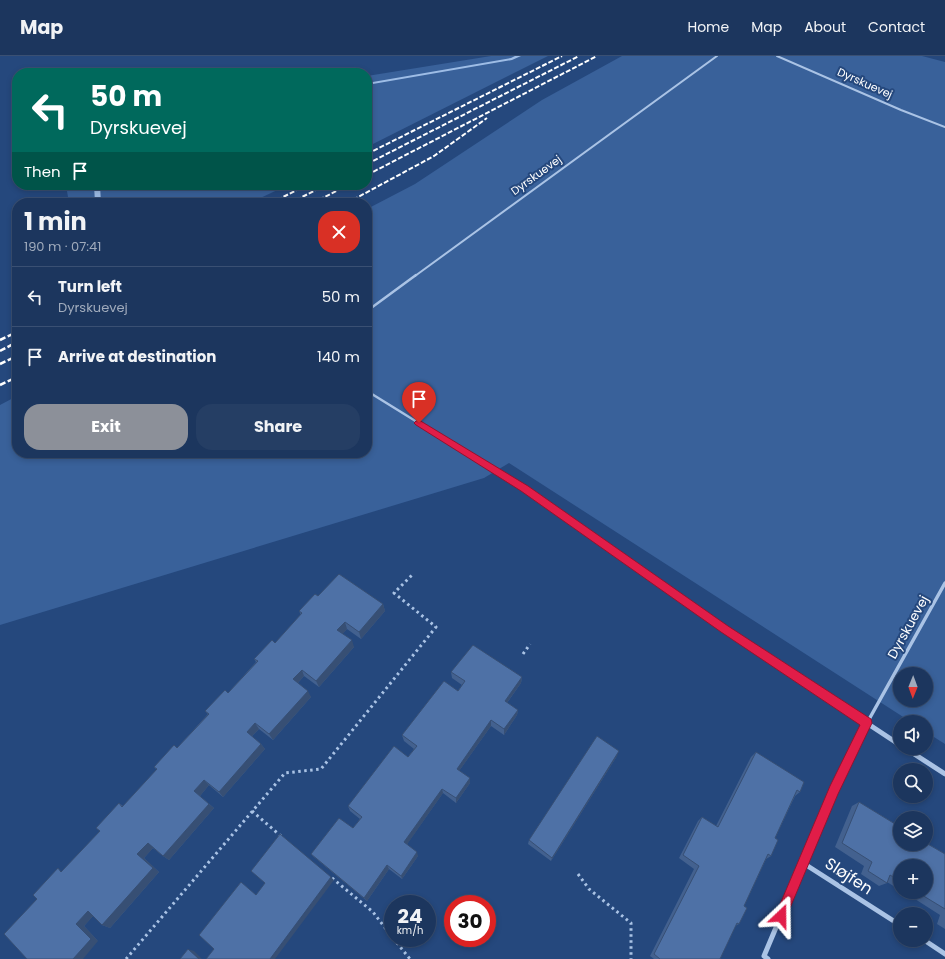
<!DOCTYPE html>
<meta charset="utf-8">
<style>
:root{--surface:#1c365e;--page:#253e64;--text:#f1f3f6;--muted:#a0abbc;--line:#3a5073;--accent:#8c9099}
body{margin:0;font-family:Poppins,sans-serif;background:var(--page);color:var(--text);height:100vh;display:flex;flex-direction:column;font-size:15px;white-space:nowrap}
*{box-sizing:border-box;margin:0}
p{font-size:13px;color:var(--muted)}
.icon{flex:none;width:22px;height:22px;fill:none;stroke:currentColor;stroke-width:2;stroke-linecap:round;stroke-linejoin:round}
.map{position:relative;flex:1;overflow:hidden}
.sheet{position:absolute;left:12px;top:142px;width:360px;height:260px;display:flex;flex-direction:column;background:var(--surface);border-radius:16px;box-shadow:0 2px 6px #0003,0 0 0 1px var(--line)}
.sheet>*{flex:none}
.guide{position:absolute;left:12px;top:12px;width:360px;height:122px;border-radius:16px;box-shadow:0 2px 6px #0003,0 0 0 1px var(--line);background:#00695c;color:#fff;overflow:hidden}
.needle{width:26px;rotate:181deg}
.controls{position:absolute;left:893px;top:611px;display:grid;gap:8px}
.controls a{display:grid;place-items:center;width:40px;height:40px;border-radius:50%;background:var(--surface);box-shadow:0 2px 6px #0003,0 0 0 1px var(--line);font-size:20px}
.speed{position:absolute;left:384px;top:839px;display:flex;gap:8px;font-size:20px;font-weight:700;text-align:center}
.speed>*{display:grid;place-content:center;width:52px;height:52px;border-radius:50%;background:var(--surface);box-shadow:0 2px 6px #0003,0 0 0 1px var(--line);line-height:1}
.speed small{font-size:10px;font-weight:400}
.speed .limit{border:6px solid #d22;background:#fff;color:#111}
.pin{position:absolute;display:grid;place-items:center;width:34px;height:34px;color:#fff;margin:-41px -17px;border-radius:50% 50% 50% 0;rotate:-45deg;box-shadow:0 0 4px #0007}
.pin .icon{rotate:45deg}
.me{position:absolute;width:44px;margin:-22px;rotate:23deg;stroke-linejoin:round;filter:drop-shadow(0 0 3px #0008)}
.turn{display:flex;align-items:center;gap:14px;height:84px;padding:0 12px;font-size:18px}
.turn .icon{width:52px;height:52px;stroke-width:2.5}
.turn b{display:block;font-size:28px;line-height:34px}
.then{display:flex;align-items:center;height:38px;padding:0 12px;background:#0003;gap:8px;font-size:15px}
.round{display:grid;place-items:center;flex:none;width:42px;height:42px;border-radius:16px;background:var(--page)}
.headline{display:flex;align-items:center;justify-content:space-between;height:68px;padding:0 12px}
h1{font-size:24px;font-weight:700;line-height:30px}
.primary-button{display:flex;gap:8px;margin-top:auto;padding:8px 12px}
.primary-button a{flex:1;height:46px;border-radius:16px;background:var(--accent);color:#fff;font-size:16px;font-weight:700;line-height:46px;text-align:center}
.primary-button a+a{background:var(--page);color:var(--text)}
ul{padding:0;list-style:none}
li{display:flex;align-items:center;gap:12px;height:60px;padding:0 12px;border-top:1px solid var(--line)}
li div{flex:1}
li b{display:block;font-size:15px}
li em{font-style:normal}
header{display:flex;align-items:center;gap:24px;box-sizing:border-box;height:56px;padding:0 20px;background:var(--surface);border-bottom:1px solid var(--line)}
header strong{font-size:19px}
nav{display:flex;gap:22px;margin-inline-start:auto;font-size:14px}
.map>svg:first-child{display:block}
</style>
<header>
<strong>Map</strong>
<nav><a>Home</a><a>Map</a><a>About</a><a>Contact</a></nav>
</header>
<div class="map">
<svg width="945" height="903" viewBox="0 0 945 903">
<rect width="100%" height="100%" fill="#25487d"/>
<path fill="#39619a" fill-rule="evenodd" d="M 491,0 L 548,0 L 367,91 L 367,20 Z
M 622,0 L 922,0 L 945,6 L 945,688 L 926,676 L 926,666 L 911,666 L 509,407 L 484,422 L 0,569 L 0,349 L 17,340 L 17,397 L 367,397 L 367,153 L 415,128 L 542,44 ZM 900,618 L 926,618 L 926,644 L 900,644 Z
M 66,129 L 288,129 L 250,147 L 69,147 Z"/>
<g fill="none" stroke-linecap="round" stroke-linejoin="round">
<path fill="#9ebde6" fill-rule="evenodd" d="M 515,0 L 521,0 L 512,4 L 367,29 L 367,27 L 511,2 Z
M 94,129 L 100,129 L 101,147 L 95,147 Z"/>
<path stroke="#aac3e5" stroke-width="3" stroke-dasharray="2.5 3.5" stroke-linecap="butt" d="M 523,598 L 530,588
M 252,755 L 282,781
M 578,818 L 589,833 L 631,867 L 631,903
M 332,822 L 373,856 L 393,882
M 393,882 L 410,903
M 126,903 L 285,717 L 321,713 L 436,571 L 394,537 L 413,518"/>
<path stroke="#aac3e5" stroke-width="2" d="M 777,0 L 901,54 L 945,71
M 415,220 L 717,0"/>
<path stroke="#aac3e5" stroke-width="2.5" d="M 367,255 L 416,219
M 367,335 L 524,432"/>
<path stroke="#aac3e5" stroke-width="3.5" d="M 867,667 L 945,527"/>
<path stroke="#aac3e5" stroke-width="3.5" d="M 524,432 L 639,513"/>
<path stroke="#aac3e5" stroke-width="5" d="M 638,512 L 724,573 L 900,689
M 905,692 L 945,718
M 803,807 L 900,869
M 924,884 L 945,898
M 768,903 L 764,900 L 834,734 L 867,667"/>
<path stroke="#fff" stroke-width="2" stroke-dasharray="5 2" stroke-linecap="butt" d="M 367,98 L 562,0
M 367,108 L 579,0
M 367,119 L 597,0
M 271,147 L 307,129
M 290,147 L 326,129
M 313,147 L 348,129
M 347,147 L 434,100 L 487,62"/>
<path stroke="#fff" stroke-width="2.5" stroke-dasharray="6 2.5" stroke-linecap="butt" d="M 0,284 L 17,276
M 0,295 L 17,286
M 0,308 L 17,300
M 0,329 L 17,321"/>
</g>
<path fill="#43618f" d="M 318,540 L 383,548 L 385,555 L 361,583 L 347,573 L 342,578 L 354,591 L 319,631 L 304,620 L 298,627 L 311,641 L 273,684 L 259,673 L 252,680 L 261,688 L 265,693 L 223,741 L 209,729 L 200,740 L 214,752 L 169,804 L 163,800 L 153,792 L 144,802 L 159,816 L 110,872 L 102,869 L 93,860 L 84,870 L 98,885 L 37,843 L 100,775 L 119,747 L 123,750 L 157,714 L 154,711 L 177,692 L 208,658 L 205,655 L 228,637 L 256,606 L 254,603 L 275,587 L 301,559 L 299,555 Z
M 451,616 L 522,621 L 521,627 L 507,647 L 518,654 L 517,659 L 504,679 L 491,670 L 459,715 L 470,727 L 456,747 L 443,737 L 407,788 L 418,800 L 402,823 L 389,813 L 367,845 L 314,801 L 311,798 L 353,772 L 360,763 L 350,755 L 348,750 L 408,701 L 414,693 L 404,685 L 402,679 L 458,635 L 462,629 L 452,622 Z
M 756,696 L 800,736 L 795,740 L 775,782 L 771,800 L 766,803 L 744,850 L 739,868 L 735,870 L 720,903 L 654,903 L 650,900 L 694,813 L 679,802 L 698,765 L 702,761 L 716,770 L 751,701 Z
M 617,700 L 551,805 L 528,788 L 529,784 Z
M 859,746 L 945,798 L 945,873 L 937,868 L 940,859 L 904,836 L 926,836 L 900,810 L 900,834 L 887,826 L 887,827 L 879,830 L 861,818 L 864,810 L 835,791 L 852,750 Z"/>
<path fill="#374f74" d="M 383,548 L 385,555 L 361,583 L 359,576 Z
M 345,566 L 347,573 L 340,581 L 337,574 Z
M 352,584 L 354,591 L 319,631 L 316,625 Z
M 302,614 L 304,620 L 296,629 L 293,623 Z
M 522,621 L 521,627 L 504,651 L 505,645 Z
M 308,635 L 311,641 L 273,684 L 269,678 Z
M 518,654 L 517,659 L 504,679 L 504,673 Z
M 491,664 L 491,670 L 457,718 L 457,713 Z
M 255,667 L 259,673 L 250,682 L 247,676 Z
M 261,688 L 265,693 L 223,741 L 219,736 Z
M 619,695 L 617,700 L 551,805 L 552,802 Z
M 470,722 L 470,727 L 456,747 L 456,742 Z
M 204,724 L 209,729 L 200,740 L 194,735 Z
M 442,733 L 443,737 L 406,790 L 404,786 Z
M 209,748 L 214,752 L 169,804 L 163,800 Z
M 148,787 L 154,791 L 144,802 L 159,816 L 110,872 L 102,869 L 137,798 Z
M 417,796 L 418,800 L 402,823 L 401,820 Z
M 387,809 L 389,813 L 367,845 L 364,842 Z
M 331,821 L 334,824 L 275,903 L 270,903 Z
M 88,855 L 95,858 L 84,870 L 98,885 L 83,903 L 73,903 L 76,868 Z
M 188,893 L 194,895 L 202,903 L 199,903 Z"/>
<path fill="#4e71a6" stroke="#374f74" d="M 339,518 L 383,548 L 359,576 L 345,566 L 337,574 L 352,584 L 316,625 L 302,614 L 293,623 L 308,635 L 269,678 L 255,667 L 247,676 L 261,688 L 219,736 L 204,724 L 194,735 L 209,748 L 163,800 L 148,787 L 137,798 L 153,812 L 102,869 L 88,855 L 76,868 L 91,883 L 73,903 L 27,903 L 4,878 L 37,843 L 33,839 L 58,812 L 61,816 L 100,775 L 96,772 L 119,747 L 122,751 L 157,713 L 154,711 L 174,689 L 177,692 L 209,658 L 205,655 L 225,634 L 228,637 L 258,605 L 254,603 L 272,584 L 275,587 L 302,557 L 299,555 L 315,538 L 318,540 Z
M 473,589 L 522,621 L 505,645 L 518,654 L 504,673 L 491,664 L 457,713 L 470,722 L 456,742 L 442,733 L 404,786 L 417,796 L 401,820 L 387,809 L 364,842 L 311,798 L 339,762 L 353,772 L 362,761 L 348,750 L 394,690 L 408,701 L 417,690 L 402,679 L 444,625 L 458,635 L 465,625 L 451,616 Z
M 597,680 L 619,695 L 552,802 L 529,784 Z
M 756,696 L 804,726 L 800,736 L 797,734 L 775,782 L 778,784 L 771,800 L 768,798 L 744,850 L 747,852 L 739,868 L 737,867 L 720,903 L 660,903 L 654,898 L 699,810 L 683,799 L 702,761 L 718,771 Z
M 859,746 L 900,771 L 900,788 L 926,788 L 926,787 L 945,798 L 945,853 L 917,836 L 926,836 L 926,810 L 900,810 L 900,825 L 890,819 L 887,827 L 868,815 L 872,806 L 842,787 Z
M 280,778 L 331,821 L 270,903 L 206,903 L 214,893 L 199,879 L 241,826 L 256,839 L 265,827 L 251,815 Z
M 188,893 L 199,903 L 180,903 Z"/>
<path fill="#e11d48" stroke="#92132f" d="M 419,364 L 528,430 L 728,570 L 871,663 L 872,667 L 838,738 L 785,864 L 781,866 L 777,864 L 775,860 L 830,730 L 860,669 L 721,576 L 521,435 L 416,369 L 414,367 L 416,365 Z"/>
<g text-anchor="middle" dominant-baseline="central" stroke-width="4" stroke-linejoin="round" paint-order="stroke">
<g font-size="11" fill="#fff" stroke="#25487d">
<text transform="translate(865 27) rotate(24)">Dyrskuevej</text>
<text transform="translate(536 119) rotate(-36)">Dyrskuevej</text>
</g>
<g font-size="13" fill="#fff" stroke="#25487d">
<text transform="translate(908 571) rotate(-61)">Dyrskuevej</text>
</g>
<g font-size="16" fill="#fff" stroke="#25487d">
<text transform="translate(849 820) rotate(33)">Sløjfen</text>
</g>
</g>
</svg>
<div class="controls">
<a><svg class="needle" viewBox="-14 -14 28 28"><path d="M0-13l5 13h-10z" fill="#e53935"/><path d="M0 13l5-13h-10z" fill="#a0abbc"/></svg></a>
<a><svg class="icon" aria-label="sound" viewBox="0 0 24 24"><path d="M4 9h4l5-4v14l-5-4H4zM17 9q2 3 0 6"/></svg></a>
<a><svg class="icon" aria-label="search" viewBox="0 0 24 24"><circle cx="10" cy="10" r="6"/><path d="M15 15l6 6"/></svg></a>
<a><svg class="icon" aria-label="layers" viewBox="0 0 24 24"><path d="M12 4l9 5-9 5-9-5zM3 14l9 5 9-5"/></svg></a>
<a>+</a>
<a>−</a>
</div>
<div class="speed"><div>24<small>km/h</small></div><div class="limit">30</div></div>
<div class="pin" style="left:419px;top:367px;background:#d93025"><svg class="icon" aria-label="arrive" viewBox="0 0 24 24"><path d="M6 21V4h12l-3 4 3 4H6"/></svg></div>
<svg class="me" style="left:781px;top:860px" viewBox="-20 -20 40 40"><path d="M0-17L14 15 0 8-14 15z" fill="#e11d48" stroke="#fff" stroke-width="4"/></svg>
<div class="guide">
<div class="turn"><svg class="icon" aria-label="left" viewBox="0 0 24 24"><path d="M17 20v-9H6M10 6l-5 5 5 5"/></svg><div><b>50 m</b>Dyrskuevej</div></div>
<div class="then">Then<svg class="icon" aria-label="arrive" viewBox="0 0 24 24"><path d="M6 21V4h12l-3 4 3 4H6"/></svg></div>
</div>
<section class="sheet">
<div class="headline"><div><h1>1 min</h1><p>190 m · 07:41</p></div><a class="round" style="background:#d93025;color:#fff"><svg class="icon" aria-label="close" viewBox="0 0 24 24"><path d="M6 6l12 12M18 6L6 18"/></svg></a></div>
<ul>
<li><svg class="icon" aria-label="left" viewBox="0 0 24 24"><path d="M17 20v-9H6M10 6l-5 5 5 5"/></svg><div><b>Turn left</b><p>Dyrskuevej</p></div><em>50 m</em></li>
<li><svg class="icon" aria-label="arrive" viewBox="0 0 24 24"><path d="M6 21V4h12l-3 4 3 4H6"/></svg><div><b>Arrive at destination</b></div><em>140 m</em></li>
</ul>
<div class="primary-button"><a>Exit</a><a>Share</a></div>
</section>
</div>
